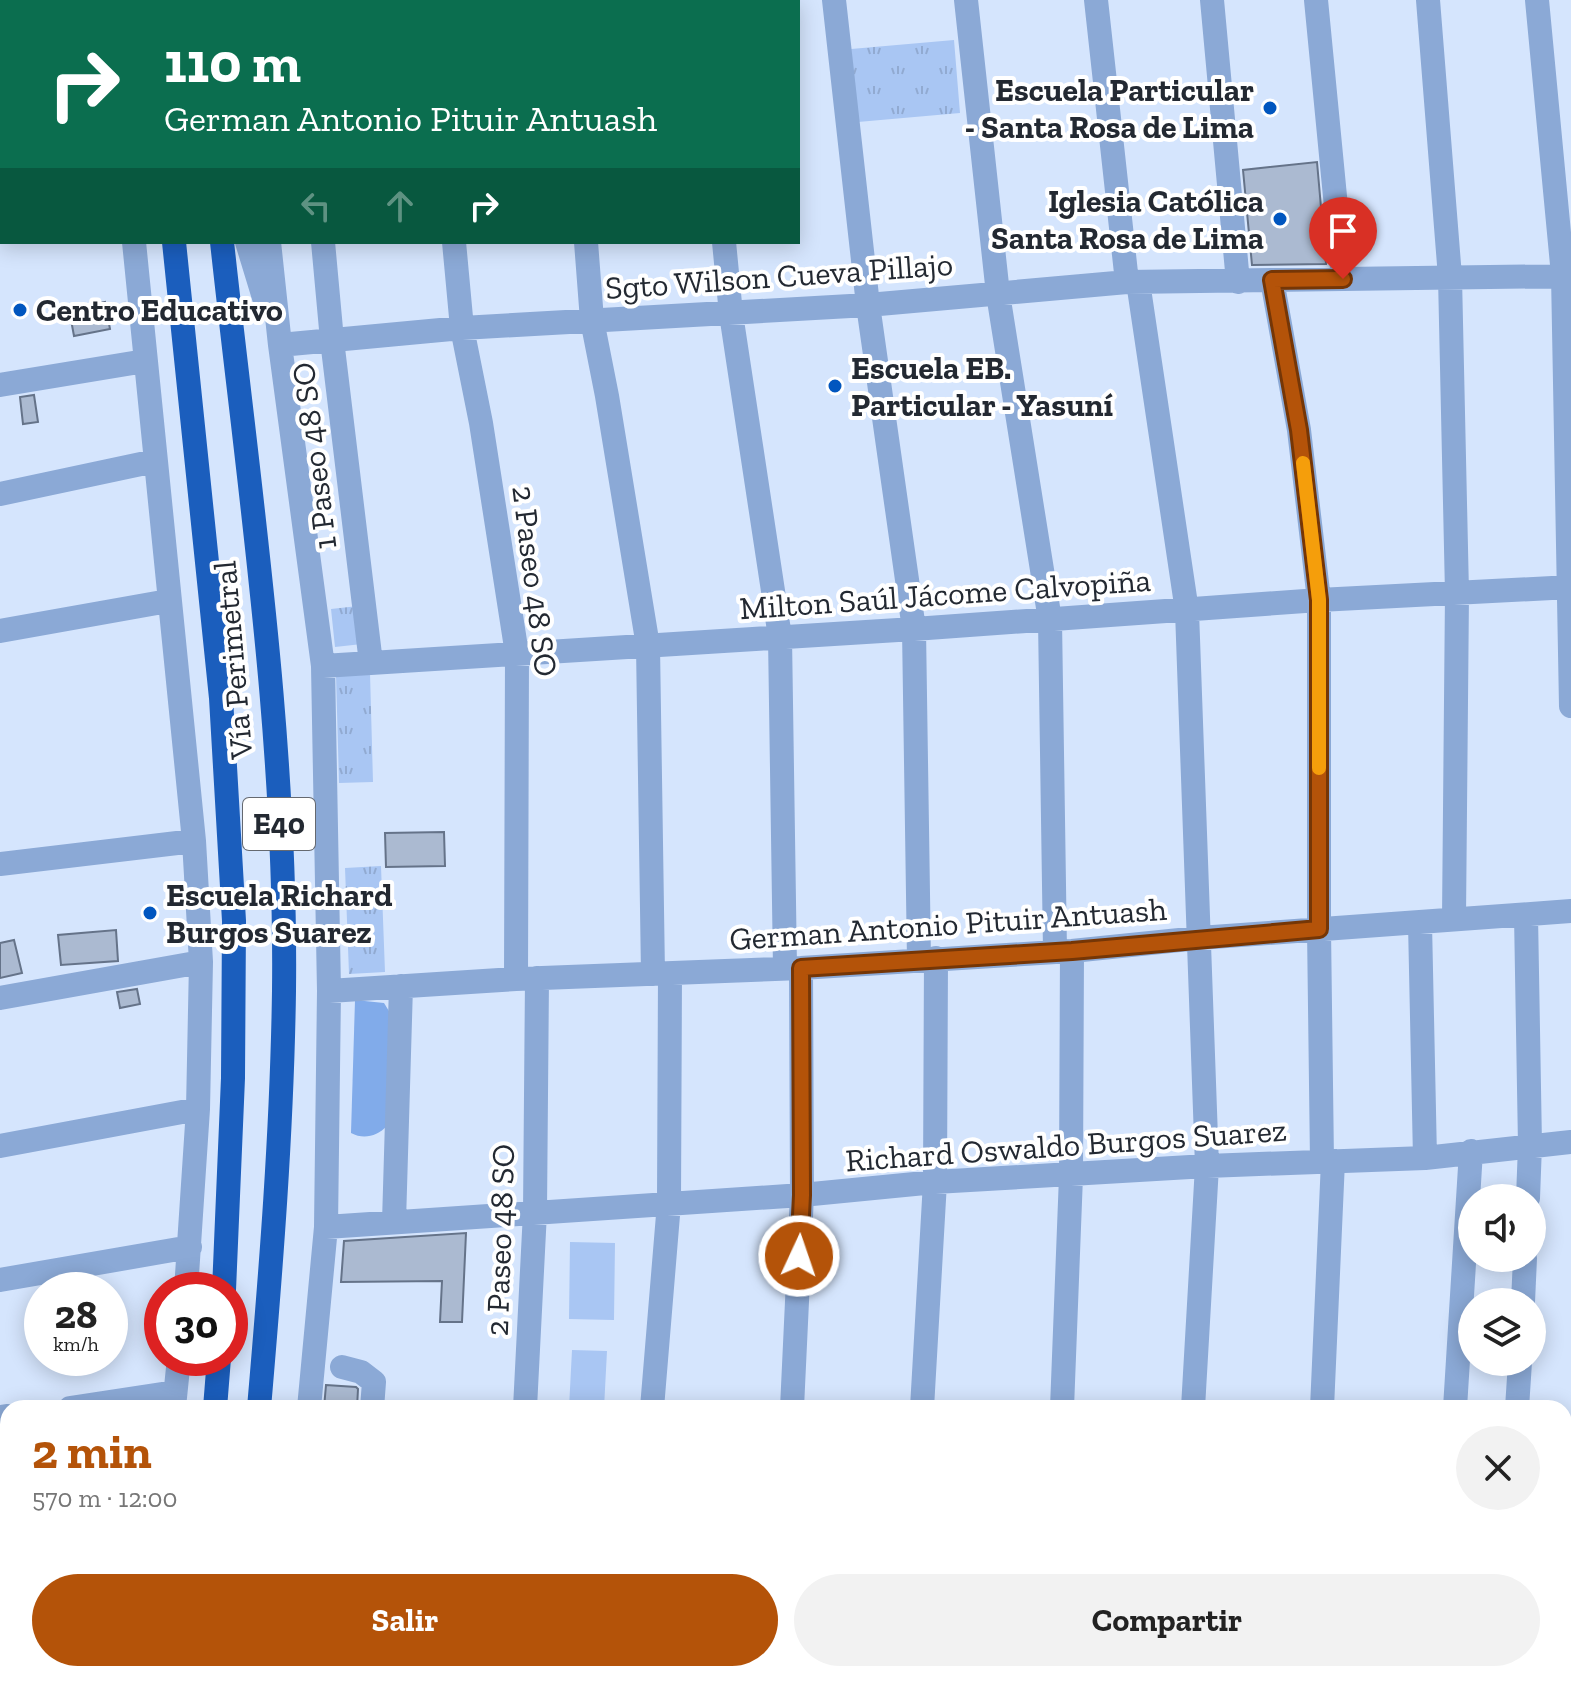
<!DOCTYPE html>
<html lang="es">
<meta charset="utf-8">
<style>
:root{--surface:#fff;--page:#f2f2f2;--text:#222;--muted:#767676;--accent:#b45309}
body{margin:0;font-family:"Zilla Slab",serif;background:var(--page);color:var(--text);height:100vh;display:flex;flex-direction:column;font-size:30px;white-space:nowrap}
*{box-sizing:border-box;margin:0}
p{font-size:26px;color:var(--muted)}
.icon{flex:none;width:44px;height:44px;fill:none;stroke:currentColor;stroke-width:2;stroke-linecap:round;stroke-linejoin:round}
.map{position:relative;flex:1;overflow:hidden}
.details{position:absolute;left:0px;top:1400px;width:1572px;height:282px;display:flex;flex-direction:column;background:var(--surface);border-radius:24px 24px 0 0;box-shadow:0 4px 20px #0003}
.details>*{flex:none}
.guide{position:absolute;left:0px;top:0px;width:800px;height:244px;box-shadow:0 4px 20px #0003;background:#0b6e4f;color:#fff;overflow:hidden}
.buttons{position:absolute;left:1458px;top:1184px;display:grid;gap:16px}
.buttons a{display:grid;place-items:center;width:88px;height:88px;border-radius:50%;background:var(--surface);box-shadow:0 4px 20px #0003;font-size:40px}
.speed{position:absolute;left:24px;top:1272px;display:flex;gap:16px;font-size:40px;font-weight:700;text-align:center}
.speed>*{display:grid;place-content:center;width:104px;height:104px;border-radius:50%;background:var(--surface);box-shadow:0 4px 20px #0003;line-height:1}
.speed small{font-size:20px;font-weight:400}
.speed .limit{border:12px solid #d22;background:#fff;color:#111}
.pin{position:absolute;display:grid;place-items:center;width:68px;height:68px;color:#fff;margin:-82px -34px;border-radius:50% 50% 50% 0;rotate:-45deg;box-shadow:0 0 8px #0007}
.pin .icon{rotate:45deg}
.me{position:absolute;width:88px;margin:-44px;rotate:3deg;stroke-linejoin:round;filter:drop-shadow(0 0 6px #0008)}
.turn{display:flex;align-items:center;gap:28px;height:168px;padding:0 32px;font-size:36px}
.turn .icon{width:104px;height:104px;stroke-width:2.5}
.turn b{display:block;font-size:56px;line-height:68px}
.lanes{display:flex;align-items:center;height:76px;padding:0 32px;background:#0003;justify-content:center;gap:40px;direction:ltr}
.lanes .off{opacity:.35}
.round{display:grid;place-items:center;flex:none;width:84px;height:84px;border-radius:42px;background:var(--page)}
.overview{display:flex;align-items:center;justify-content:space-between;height:136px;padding:0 32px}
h1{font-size:48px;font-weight:700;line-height:60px;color:var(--accent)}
.cta{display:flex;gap:16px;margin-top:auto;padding:16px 32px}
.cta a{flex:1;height:92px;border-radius:48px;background:var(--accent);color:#fff;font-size:32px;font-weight:700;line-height:92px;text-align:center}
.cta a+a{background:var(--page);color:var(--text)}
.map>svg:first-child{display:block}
</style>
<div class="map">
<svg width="1571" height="1681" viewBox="0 0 1571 1681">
<defs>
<pattern id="park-tufts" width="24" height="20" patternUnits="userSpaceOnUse" patternTransform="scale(2)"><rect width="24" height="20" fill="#a9c6f3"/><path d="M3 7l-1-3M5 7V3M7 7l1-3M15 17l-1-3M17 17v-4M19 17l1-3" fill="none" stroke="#91aad1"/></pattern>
</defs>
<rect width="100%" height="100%" fill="#d5e5fd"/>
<path fill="#a9c6f3" d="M 570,1242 L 615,1243 L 614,1320 L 569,1319 Z
M 572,1350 L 607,1351 L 604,1408 L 569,1408 Z"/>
<path fill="url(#park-tufts)" d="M 954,40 L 960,113 L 858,122 L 851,49 Z
M 358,606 L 362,644 L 335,647 L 331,609 Z
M 370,673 L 373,782 L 339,783 L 336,675 Z
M 381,866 L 385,972 L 349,974 L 345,868 Z"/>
<path fill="#81abea" d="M 355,1000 L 384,1003 L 392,1016 L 387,1126 C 377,1136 364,1140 351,1133 Z"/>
<path fill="#abbad1" stroke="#657389" stroke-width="2" d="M 1317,162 L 1326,264 L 1252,265 L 1243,170 Z
M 105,302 L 110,329 L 74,336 L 69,309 Z
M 34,395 L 38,422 L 23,424 L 20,397 Z
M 444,832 L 445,866 L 386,867 L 385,833 Z
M 116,930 L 118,961 L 61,965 L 58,935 Z
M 14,940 L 22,973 L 0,978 L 0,943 Z
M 137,989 L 140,1004 L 120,1008 L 117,992 Z
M 466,1233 L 462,1322 L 440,1322 L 442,1281 L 341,1282 L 344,1241 Z
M 326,1385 L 356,1387 L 358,1389 L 357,1408 L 324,1408 Z"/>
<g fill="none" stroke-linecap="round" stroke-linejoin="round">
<path stroke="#7c8898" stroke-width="3" stroke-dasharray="6 6" stroke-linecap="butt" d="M 48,0 L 48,2"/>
<path stroke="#8ba9d6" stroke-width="24" d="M 108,0 L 109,2
M 243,0 L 243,2
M 302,0 L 302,2
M 431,0 L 431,2
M 568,0 L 568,2
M 700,0 L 700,2
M 834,0 L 868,305 L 914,629 L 919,960
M 966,0 L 998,294 L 1050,620 L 1055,951
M 1096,0 L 1127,282
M 1212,0 L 1238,282
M 1316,0 L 1343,279
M 1428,0 L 1450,277 L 1457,593 L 1454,918
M 1537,0 L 1563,275 L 1571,706
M 0,125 L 2,125
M 134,242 L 194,841 L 201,962 L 198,1109 L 186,1290
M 247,242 L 265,301
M 269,242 L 280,345 L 323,666 L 329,991 L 326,1227 L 309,1408
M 323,242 L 332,340 L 371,663
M 454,242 L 462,328 L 481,423 L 517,654 L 516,979
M 586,242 L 592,320 L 607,396 L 648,646 L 653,974
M 724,242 L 731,314 L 780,637 L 785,968
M 1272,280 L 1299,430 L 1319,600 L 1319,929 L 1322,1161
M 1138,282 L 1187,611 L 1207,1166 L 1193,1408
M 280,345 L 462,328 L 868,305 L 1127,282 L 1571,276
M 0,385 L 145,361
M 0,494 L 155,461
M 0,631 L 168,601
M 323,666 L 914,629 L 1319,600 L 1571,587
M 0,864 L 194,841
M 1526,915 L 1530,1145 L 1528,1198
M 1420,923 L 1425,1158
M 329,991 L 516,979 L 801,968 L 1072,951 L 1199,938 L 1571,911
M 0,998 L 201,962
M 0,1146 L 198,1109
M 394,1222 L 401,986
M 326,1227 L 802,1195 L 935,1182 L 1207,1166 L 1425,1158 L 1571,1142
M 0,1280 L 190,1247
M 1523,1302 L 1525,1258
M 342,1367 L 361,1372 L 374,1382 L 372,1408
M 174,1407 L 179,1358
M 70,1408 L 175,1392
M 525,1408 L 535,1212 L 537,978
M 652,1408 L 669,1203 L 670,974
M 792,1408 L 802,1195 L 801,968
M 922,1408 L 935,1182 L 936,958
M 1062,1408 L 1071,1176 L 1072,951
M 1322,1408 L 1333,1161
M 1455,1408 L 1471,1151
M 1517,1408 L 1520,1362
M 0,1417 L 8,1416
M 1564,1530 L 1571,1533
M 0,1544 L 8,1538
M 0,1650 L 8,1660
M 640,1674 L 642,1681
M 916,1674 L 916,1681
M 119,1681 L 120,1674
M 273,1681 L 275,1674
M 466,1681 L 469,1674
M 783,1681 L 783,1674
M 1072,1681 L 1075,1674
M 1195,1681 L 1198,1674
M 1305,1681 L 1305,1674
M 1433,1681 L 1434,1674
M 1535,1681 L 1536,1674"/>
<path stroke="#1b5ebd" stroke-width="24" d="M 151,0 L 152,2
M 195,0 L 195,2
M 174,242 L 221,698 L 234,921 L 233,1078 L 224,1290
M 222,242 C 249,490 287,740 284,991 C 282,1130 271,1269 259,1408
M 215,1408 L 219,1358
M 169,1681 L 172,1674
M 220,1681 L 222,1674"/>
</g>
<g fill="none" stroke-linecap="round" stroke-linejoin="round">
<g stroke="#753606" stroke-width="20">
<path id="route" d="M 799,1256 L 802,1195 L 801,968 L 1072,951 L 1319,929 L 1319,600 L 1299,430 L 1272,280 L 1343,279"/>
</g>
<use href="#route" stroke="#b45309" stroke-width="14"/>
<path stroke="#f59e0b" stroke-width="14" d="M 1303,463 L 1319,600 L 1319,768"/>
</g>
<g fill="#0156bf" stroke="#fff" stroke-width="3">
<circle cx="1270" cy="108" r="8"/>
<circle cx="1280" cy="219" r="8"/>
<circle cx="20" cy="310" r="8"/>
<circle cx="835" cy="386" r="8"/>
<circle cx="150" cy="913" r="8"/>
</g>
<g text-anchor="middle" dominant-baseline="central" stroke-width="8" stroke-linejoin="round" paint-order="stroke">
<rect fill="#fff" stroke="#656970" stroke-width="2" x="243" y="798" width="72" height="52" rx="6"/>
<g font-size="30" font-weight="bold" fill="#232932">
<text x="279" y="824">E40</text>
</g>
<g font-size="32" font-weight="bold" fill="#232932" stroke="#fff" text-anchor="start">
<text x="1254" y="90" text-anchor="end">Escuela Particular<tspan x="1254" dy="37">- Santa Rosa de Lima</tspan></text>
<text x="1264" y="201" text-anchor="end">Iglesia Católica<tspan x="1264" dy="37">Santa Rosa de Lima</tspan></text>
<text x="36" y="310">Centro Educativo</text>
<text x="851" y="368">Escuela EB.<tspan x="851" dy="37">Particular - Yasuní</tspan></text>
<text x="166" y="895">Escuela Richard<tspan x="166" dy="37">Burgos Suarez</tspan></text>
</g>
<g font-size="32" fill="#232932" stroke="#fff">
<text transform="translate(779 276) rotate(-4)">Sgto Wilson Cueva Pillajo</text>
<text transform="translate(314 456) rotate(-97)">1 Paseo 48 SO</text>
<text transform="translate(535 581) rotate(83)">2 Paseo 48 SO</text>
<text transform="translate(945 594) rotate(-4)">Milton Saúl Jácome Calvopiña</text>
<text transform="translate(233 660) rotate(-95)">Vía Perimetral</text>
<text transform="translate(948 924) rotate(-4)">German Antonio Pituir Antuash</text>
<text transform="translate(1066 1145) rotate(-4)">Richard Oswaldo Burgos Suarez</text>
<text transform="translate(500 1240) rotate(-88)">2 Paseo 48 SO</text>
</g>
</g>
</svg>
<div class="buttons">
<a><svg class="icon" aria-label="sound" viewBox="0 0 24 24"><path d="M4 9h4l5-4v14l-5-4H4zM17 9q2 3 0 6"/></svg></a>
<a><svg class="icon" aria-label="layers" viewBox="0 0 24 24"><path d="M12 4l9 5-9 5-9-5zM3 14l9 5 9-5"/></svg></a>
</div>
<div class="speed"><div>28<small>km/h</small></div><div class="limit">30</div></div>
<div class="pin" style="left:1343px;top:279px;background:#d93025"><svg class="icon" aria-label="arrive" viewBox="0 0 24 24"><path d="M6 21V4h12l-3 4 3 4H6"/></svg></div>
<svg class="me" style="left:799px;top:1256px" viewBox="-20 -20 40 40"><circle r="17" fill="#b45309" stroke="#fff" stroke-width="3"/><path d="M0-11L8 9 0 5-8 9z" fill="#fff"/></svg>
<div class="guide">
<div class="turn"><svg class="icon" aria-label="right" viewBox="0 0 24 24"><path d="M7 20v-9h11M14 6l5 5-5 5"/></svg><div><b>110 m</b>German Antonio Pituir Antuash</div></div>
<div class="lanes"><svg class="icon off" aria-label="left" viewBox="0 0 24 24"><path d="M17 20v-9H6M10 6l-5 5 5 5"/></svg><svg class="icon off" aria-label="ahead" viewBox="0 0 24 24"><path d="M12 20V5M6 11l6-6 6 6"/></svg><svg class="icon" aria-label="right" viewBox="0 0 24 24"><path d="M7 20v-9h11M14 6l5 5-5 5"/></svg></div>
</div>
<section class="details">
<div class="overview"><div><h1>2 min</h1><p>570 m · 12:00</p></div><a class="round"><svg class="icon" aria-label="close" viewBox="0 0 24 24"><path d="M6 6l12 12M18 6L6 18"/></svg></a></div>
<div class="cta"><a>Salir</a><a>Compartir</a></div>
</section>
</div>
